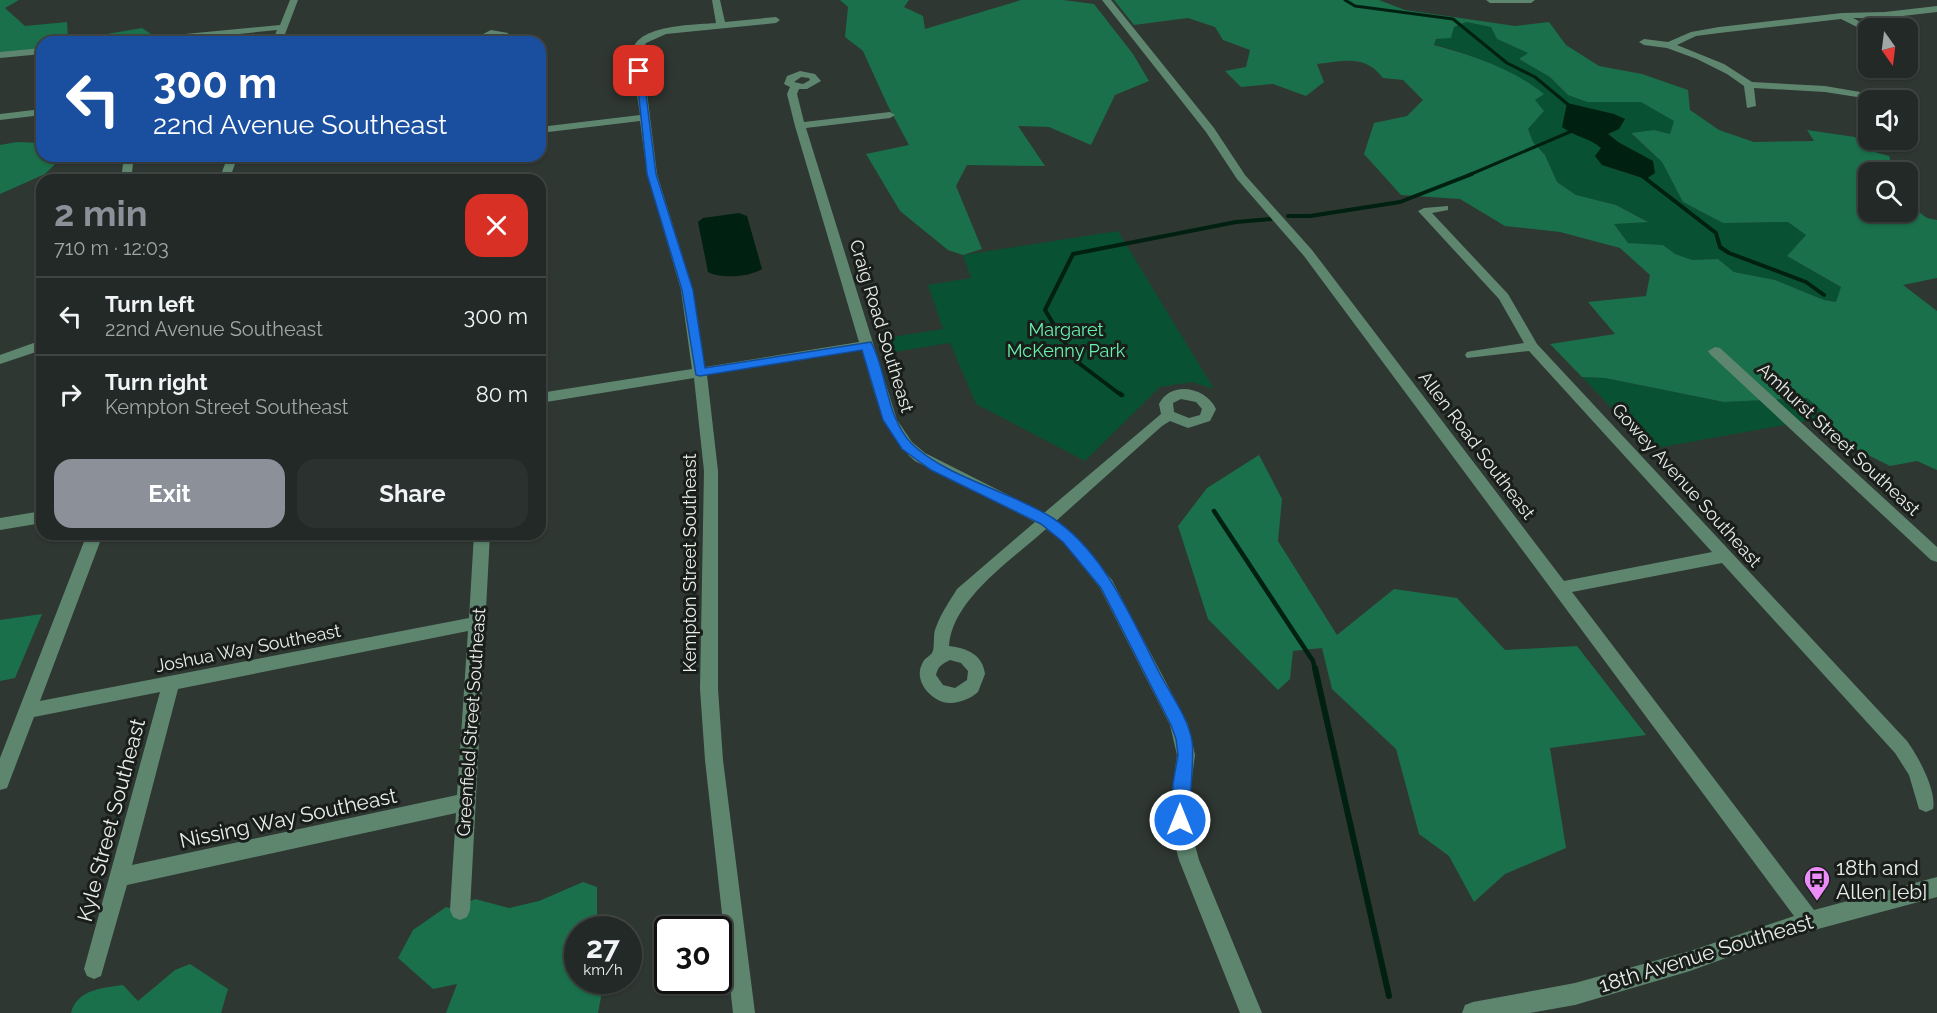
<!DOCTYPE html>
<meta charset="utf-8">
<style>
:root{--surface:#232926;--page:#2b312e;--text:#f1f3f6;--muted:#a3a6a7;--line:#404543;--accent:#8c9099}
body{margin:0;font-family:Raleway,sans-serif;background:var(--page);color:var(--text);height:100vh;display:flex;flex-direction:column;font-size:22px;white-space:nowrap}
*{box-sizing:border-box;margin:0}
p{font-size:20px;color:var(--muted)}
.icon{flex:none;width:33px;height:33px;fill:none;stroke:currentColor;stroke-width:2;stroke-linecap:round;stroke-linejoin:round}
.map{position:relative;flex:1;overflow:hidden}
.details{position:absolute;left:36px;top:174px;width:510px;height:366px;display:flex;flex-direction:column;background:var(--surface);border-radius:18px;box-shadow:0 2px 4px #0004,0 0 0 2px var(--line)}
.details>*{flex:none}
.hud{position:absolute;left:36px;top:36px;width:510px;height:126px;border-radius:18px;box-shadow:0 2px 4px #0004,0 0 0 2px var(--line);background:#1a4fa0;color:#fff;overflow:hidden}
.needle{width:39px;rotate:166deg}
.controls{position:absolute;left:1858px;top:18px;display:grid;gap:12px}
.controls a{display:grid;place-items:center;width:60px;height:60px;border-radius:12px;background:var(--surface);box-shadow:0 2px 4px #0004,0 0 0 2px var(--line);font-size:30px}
.speed{position:absolute;left:564px;top:916px;display:flex;gap:12px;font-size:30px;font-weight:700;text-align:center}
.speed>*{display:grid;place-content:center;width:78px;height:78px;border-radius:50%;background:var(--surface);box-shadow:0 2px 4px #0004,0 0 0 2px var(--line);line-height:1}
.speed small{font-size:15px;font-weight:400}
.speed .limit{border:3px solid #111;border-radius:9px;background:#fff;color:#111}
.pin{position:absolute;display:grid;place-items:center;width:51px;height:51px;color:#fff;margin:-26px;border-radius:12px;box-shadow:0 3px 9px #0006}
.me{position:absolute;width:66px;margin:-33px;rotate:0deg;stroke-linejoin:round;filter:drop-shadow(0 0 4px #0008)}
.turn{display:flex;align-items:center;gap:21px;height:126px;padding:0 18px;font-size:27px}
.turn .icon{width:78px;height:78px;stroke-width:2.5}
.turn b{display:block;font-size:42px;line-height:51px}
.round{display:grid;place-items:center;flex:none;width:63px;height:63px;border-radius:18px;background:var(--page)}
.overview{display:flex;align-items:center;justify-content:space-between;height:102px;padding:0 18px}
h1{font-size:36px;font-weight:700;line-height:45px;color:var(--accent)}
.action{display:flex;gap:12px;margin-top:auto;padding:12px 18px}
.action a{flex:1;height:69px;border-radius:18px;background:var(--accent);color:#fff;font-size:24px;font-weight:700;line-height:69px;text-align:center}
.action a+a{background:var(--page);color:var(--text)}
ul{padding:0;list-style:none}
li{display:flex;align-items:center;gap:18px;height:78px;padding:0 18px;border-top:2px solid var(--line)}
li div{flex:1}
li b{display:block;font-size:22px}
li em{font-style:normal}
.map>svg:first-child{display:block}
</style>
<div class="map">
<svg width="1937" height="1013" viewBox="0 0 1937 1013">
<rect width="100%" height="100%" fill="#2f3732"/>
<path fill="#095133" fill-rule="evenodd" d="M 1466,22 L 1491,27 L 1497,39 L 1529,53 L 1519,59 L 1550,77 L 1568,95 L 1587,102 L 1641,102 L 1675,121 L 1670,134 L 1654,130 L 1631,134 L 1662,162 L 1683,202 L 1723,223 L 1788,222 L 1806,235 L 1787,256 L 1842,288 L 1836,302 L 1824,300 L 1775,280 L 1734,272 L 1718,259 L 1692,260 L 1675,254 L 1663,245 L 1628,243 L 1614,224 L 1647,221 L 1616,205 L 1576,195 L 1557,182 L 1545,155 L 1533,142 L 1528,129 L 1544,111 L 1534,100 L 1543,94 C 1512,69 1472,55 1434,44 C 1439,33 1455,27 1466,22 ZM 1567,104 L 1614,114 L 1624,119 L 1608,133 L 1618,142 L 1653,161 L 1646,179 L 1602,165 L 1601,148 L 1590,139 Z
M 1118,231 L 1214,389 L 1192,382 L 1160,387 L 1085,461 L 976,404 L 950,343 L 888,353 L 884,338 L 943,329 L 928,285 L 971,278 L 963,255 Z
M 1582,377 L 1605,378 L 1724,402 L 1807,398 L 1829,417 L 1651,449 Z"/>
<path fill="#1a704a" fill-rule="evenodd" d="M 0,0 L 19,0 L 5,8 L 25,26 L 67,22 L 68,38 L 84,38 L 142,28 L 151,34 L 144,41 L 133,42 L 42,42 L 42,51 L 0,55 Z
M 840,0 L 909,0 L 904,7 L 923,16 L 925,29 L 1021,0 L 1063,0 L 1094,4 L 1133,54 L 1149,81 L 1115,95 L 1091,145 L 1049,127 L 1018,126 L 1045,166 L 967,165 L 956,186 L 982,249 L 963,255 L 948,250 L 900,211 L 866,154 L 909,145 L 887,104 L 863,51 L 845,37 L 848,7 Z
M 1114,0 L 1379,0 L 1405,10 L 1515,26 L 1549,22 L 1566,45 L 1599,66 L 1642,74 L 1688,90 L 1690,110 L 1719,130 L 1754,142 L 1814,141 L 1807,130 L 1855,137 L 1863,149 L 1889,156 L 1891,162 L 1863,170 L 1869,175 L 1869,212 L 1908,212 L 1908,204 L 1927,218 L 1937,220 L 1937,278 L 1903,285 L 1937,311 L 1937,470 L 1917,461 L 1890,466 L 1832,437 L 1829,417 L 1807,398 L 1724,402 L 1605,378 L 1582,377 L 1550,344 L 1615,334 L 1588,302 L 1646,296 L 1650,275 L 1620,248 L 1560,232 L 1505,226 L 1460,199 L 1401,195 L 1364,154 L 1374,123 L 1407,116 L 1423,100 L 1403,80 L 1383,78 C 1365,54 1343,61 1317,64 L 1324,82 L 1306,96 L 1273,84 L 1241,87 L 1225,71 L 1246,67 L 1250,50 L 1223,40 L 1215,27 L 1188,18 L 1134,25 ZM 1466,22 L 1491,27 L 1497,39 L 1528,53 L 1519,59 L 1550,77 L 1568,95 L 1587,102 L 1641,102 L 1674,121 L 1670,134 L 1654,130 L 1631,133 L 1662,162 L 1683,202 L 1723,223 L 1788,222 L 1806,235 L 1787,256 L 1841,287 L 1836,302 L 1824,300 L 1775,280 L 1734,272 L 1718,259 L 1692,260 L 1675,254 L 1663,245 L 1628,243 L 1614,224 L 1648,222 L 1616,205 L 1576,195 L 1557,182 L 1545,155 L 1533,142 L 1528,129 L 1544,111 L 1535,100 L 1544,94 C 1513,69 1472,55 1434,45 L 1436,39 L 1451,38 L 1454,27 Z
M 17,142 L 42,143 L 42,156 L 66,156 L 60,159 L 45,174 L 0,194 L 0,145 Z
M 1259,455 L 1282,499 L 1278,541 L 1337,635 L 1394,589 L 1457,598 L 1505,650 L 1577,646 L 1646,735 L 1550,748 L 1566,848 L 1505,874 L 1474,902 L 1449,856 L 1419,834 L 1396,749 L 1332,689 L 1322,648 L 1293,651 L 1290,679 L 1278,690 L 1208,619 L 1178,526 L 1207,488 Z
M 42,614 L 15,678 L 0,681 L 0,620 Z
M 583,882 L 597,887 L 597,930 L 578,930 L 578,981 L 604,981 L 598,1013 L 446,1013 L 457,984 L 433,989 L 398,958 L 413,930 L 446,907 L 454,909 L 475,899 L 509,908 L 539,901 Z
M 190,964 L 228,989 L 221,1013 L 71,1013 C 77,989 103,988 123,985 L 138,1001 L 175,970 Z"/>
<path fill="#002011" d="M 1567,103 L 1614,114 L 1625,119 L 1619,129 L 1608,134 L 1618,142 L 1653,161 L 1655,173 L 1646,179 L 1602,165 L 1595,156 L 1601,148 C 1588,137 1575,137 1562,127 Z
M 739,213 L 747,216 L 762,269 C 750,277 721,279 708,272 L 698,222 L 703,218 Z"/>
<g fill="none" stroke-linecap="round" stroke-linejoin="round">
<path stroke="#002011" stroke-width="3" d="M 1345,0 L 1355,6 L 1453,19 L 1507,63 L 1535,77 L 1571,107
M 1469,175 L 1572,131"/>
<path stroke="#002011" stroke-width="4" d="M 1641,175 L 1716,233 L 1720,247 L 1729,253 L 1806,282 L 1824,295
M 1288,216 L 1310,216 L 1400,202 L 1472,174
M 1121,395 L 1076,361 L 1045,310 L 1073,254 L 1236,222 L 1271,219"/>
<path stroke="#002011" stroke-width="4.5" d="M 1119,393 L 1122,395
M 1214,511 L 1313,661 L 1315,669"/>
<path stroke="#002011" stroke-width="6" d="M 1315,668 L 1389,996"/>
<path fill="#5e866f" fill-rule="evenodd" d="M 290,0 L 298,0 L 282,42 L 272,42 L 277,30 L 160,42 L 128,42 L 133,39 L 280,25 Z
M 712,0 L 720,0 L 725,22 L 776,17 L 780,20 L 776,23 L 666,34 L 646,43 L 642,52 L 657,174 L 693,290 L 705,367 L 859,342 L 795,126 L 787,94 L 790,87 L 784,84 L 787,76 L 800,71 L 815,74 L 821,81 L 807,89 L 799,89 L 797,94 L 804,122 L 890,112 L 895,115 L 890,118 L 806,128 L 897,420 L 912,442 L 925,453 L 1044,513 L 1161,414 L 1159,404 C 1171,380 1206,387 1216,409 L 1210,421 L 1188,428 L 1170,421 L 1162,426 L 1056,521 L 1073,534 L 1112,580 L 1188,724 L 1195,755 L 1188,807 L 1192,834 L 1199,860 L 1262,1013 L 1240,1013 L 1179,860 L 1172,834 L 1170,807 L 1177,755 L 1170,725 L 1100,588 L 1063,542 L 1046,529 C 1013,559 952,599 949,646 C 967,648 983,655 985,674 L 978,692 C 969,700 955,705 943,702 C 928,697 913,679 923,662 C 925,658 930,656 932,653 C 935,649 933,636 935,630 C 940,615 949,602 957,589 L 1035,522 L 915,461 C 881,432 874,391 862,350 L 707,375 L 718,471 L 718,689 L 723,760 L 755,1013 L 733,1013 L 705,760 L 700,689 L 704,471 L 694,378 L 540,403 L 540,393 L 692,369 L 681,290 L 647,174 L 640,121 L 540,133 L 540,127 L 640,115 C 638,97 631,70 632,53 C 635,24 695,25 716,23 ZM 801,77 L 809,78 L 810,80 L 803,84 L 794,82 ZM 1181,399 L 1196,402 L 1202,409 L 1200,415 L 1189,418 L 1174,412 L 1173,403 ZM 950,660 L 961,663 L 968,671 L 967,680 L 955,688 L 943,685 L 936,675 C 938,666 942,664 950,660 Z
M 1102,0 L 1111,0 L 1214,128 L 1245,175 L 1312,250 L 1564,581 L 1712,552 L 1529,351 L 1467,358 L 1465,355 L 1467,352 L 1472,351 L 1524,343 L 1499,299 L 1418,211 L 1424,208 L 1448,206 L 1448,210 L 1432,213 L 1508,294 L 1537,344 L 1907,741 C 1918,756 1937,791 1933,809 L 1926,812 L 1919,809 L 1909,775 L 1895,753 L 1722,563 L 1572,592 L 1814,910 L 1937,877 L 1937,897 L 1770,942 L 1690,971 L 1575,1005 L 1530,1013 L 1462,1013 L 1465,1005 L 1473,1002 L 1575,983 L 1690,951 L 1794,916 L 1304,256 L 1237,179 L 1206,132 Z
M 1486,0 L 1535,0 L 1531,3 L 1490,3 Z
M 1937,6 L 1937,12 L 1885,18 L 1853,18 L 1872,28 L 1869,28 L 1869,33 L 1841,19 L 1719,33 L 1696,36 L 1677,45 L 1724,64 L 1752,82 L 1825,86 L 1860,92 L 1862,94 L 1857,97 L 1825,92 L 1754,88 L 1756,106 L 1747,108 L 1744,86 L 1727,74 L 1697,59 L 1667,48 L 1644,45 L 1639,42 L 1644,39 L 1668,42 L 1691,32 L 1719,27 L 1842,13 L 1885,12 Z
M 491,30 L 508,33 L 509,39 L 505,42 L 494,42 L 500,36 L 491,36 L 478,42 L 451,42 L 477,37 Z
M 42,48 L 42,54 L 0,58 L 0,52 Z
M 42,109 L 42,115 L 0,120 L 0,114 Z
M 124,156 L 134,156 L 131,180 L 121,180 Z
M 228,156 L 238,156 L 229,180 L 219,180 Z
M 42,340 L 42,350 L 0,364 L 0,355 Z
M 1715,347 L 1720,348 L 1937,547 L 1937,562 L 1931,560 L 1710,354 L 1708,351 Z
M 42,511 L 42,523 L 0,530 L 0,518 Z
M 87,534 L 103,534 L 40,701 L 469,618 L 474,534 L 490,534 L 470,910 L 467,917 L 460,920 L 453,917 L 450,910 L 456,813 L 127,885 L 101,976 L 94,979 L 87,976 L 84,969 L 160,692 L 34,717 L 7,788 L 0,790 L 0,758 ZM 468,631 L 457,795 L 132,865 L 178,689 Z"/>
</g>
<path fill="#1a73e8" stroke="#114b97" stroke-width="1.5" d="M 636,69 L 643,71 L 656,174 L 693,290 L 705,368 L 871,342 C 888,374 885,415 911,443 C 945,477 1010,491 1051,517 C 1105,551 1133,622 1161,676 C 1172,696 1188,718 1192,741 C 1194,751 1190,818 1186,826 L 1180,829 L 1174,826 L 1172,820 L 1173,783 L 1178,755 L 1176,739 L 1171,725 L 1101,588 L 1063,542 L 1041,524 L 931,470 L 902,449 L 883,420 L 862,350 L 700,376 L 696,375 L 682,290 L 647,174 Z"/>
<defs>
<g id="bus-pin" transform="scale(1.35)"><path d="M0 17L-7.5 6A9.5 9.5 0 1 1 7.5 6Z" fill="#ec8cfb" stroke="#1a1e1b"/><path d="M-5-6H5V4H4V6H2V4H-2V6H-4V4H-5ZM-3.5-4V0h7V-4ZM-3.5 1.2v1.5H-2V1.2ZM2 1.2v1.5H3.5V1.2Z" fill="#111"/></g>
</defs>
<g fill-rule="evenodd">
<use href="#bus-pin" x="1817" y="879"/>
</g>
<g text-anchor="middle" dominant-baseline="central" stroke-width="6" stroke-linejoin="round" paint-order="stroke">
<g font-size="18" fill="#e8ede9" stroke="#1a1e1b">
<text transform="translate(882 326) rotate(73)">Craig Road Southeast</text>
<text transform="translate(1839 439) rotate(43)">Amhurst Street Southeast</text>
<text transform="translate(1477 445) rotate(53)">Allen Road Southeast</text>
<text transform="translate(1687 485) rotate(48)">Gowey Avenue Southeast</text>
<text transform="translate(689 563) rotate(-90)">Kempton Street Southeast</text>
<text transform="translate(248 648) rotate(-11)">Joshua Way Southeast</text>
<text transform="translate(471 722) rotate(-86)">Greenfield Street Southeast</text>
</g>
<g font-size="18" fill="#66f2ad" stroke="#1a1e1b">
<text x="1066" y="329">Margaret<tspan x="1066" dy="21">McKenny Park</tspan></text>
</g>
<g font-size="21" fill="#e8ede9" stroke="#1a1e1b">
<text transform="translate(288 818) rotate(-12)">Nissing Way Southeast</text>
<text transform="translate(111 820) rotate(-75)">Kyle Street Southeast</text>
<text transform="translate(1706 953) rotate(-17)">18th Avenue Southeast</text>
</g>
<g font-size="21" fill="#e8ede9" stroke="#1a1e1b" text-anchor="start">
<text x="1836" y="867">18th and<tspan x="1836" dy="24">Allen [eb]</tspan></text>
</g>
</g>
</svg>
<div class="controls">
<a><svg class="needle" viewBox="-14 -14 28 28"><path d="M0-13l5 13h-10z" fill="#e53935"/><path d="M0 13l5-13h-10z" fill="#a3a6a7"/></svg></a>
<a><svg class="icon" aria-label="sound" viewBox="0 0 24 24"><path d="M4 9h4l5-4v14l-5-4H4zM17 9q2 3 0 6"/></svg></a>
<a><svg class="icon" aria-label="search" viewBox="0 0 24 24"><circle cx="10" cy="10" r="6"/><path d="M15 15l6 6"/></svg></a>
</div>
<div class="speed"><div>27<small>km/h</small></div><div class="limit">30</div></div>
<div class="pin" style="left:639px;top:71px;background:#d93025"><svg class="icon" aria-label="arrive" viewBox="0 0 24 24"><path d="M6 21V4h12l-3 4 3 4H6"/></svg></div>
<svg class="me" style="left:1180px;top:820px" viewBox="-20 -20 40 40"><circle r="17" fill="#1a73e8" stroke="#fff" stroke-width="3"/><path d="M0-11L8 9 0 5-8 9z" fill="#fff"/></svg>
<div class="hud">
<div class="turn"><svg class="icon" aria-label="left" viewBox="0 0 24 24"><path d="M17 20v-9H6M10 6l-5 5 5 5"/></svg><div><b>300 m</b>22nd Avenue Southeast</div></div>
</div>
<section class="details">
<div class="overview"><div><h1>2 min</h1><p>710 m · 12:03</p></div><a class="round" style="background:#d93025;color:#fff"><svg class="icon" aria-label="close" viewBox="0 0 24 24"><path d="M6 6l12 12M18 6L6 18"/></svg></a></div>
<ul>
<li><svg class="icon" aria-label="left" viewBox="0 0 24 24"><path d="M17 20v-9H6M10 6l-5 5 5 5"/></svg><div><b>Turn left</b><p>22nd Avenue Southeast</p></div><em>300 m</em></li>
<li><svg class="icon" aria-label="right" viewBox="0 0 24 24"><path d="M7 20v-9h11M14 6l5 5-5 5"/></svg><div><b>Turn right</b><p>Kempton Street Southeast</p></div><em>80 m</em></li>
</ul>
<div class="action"><a>Exit</a><a>Share</a></div>
</section>
</div>
